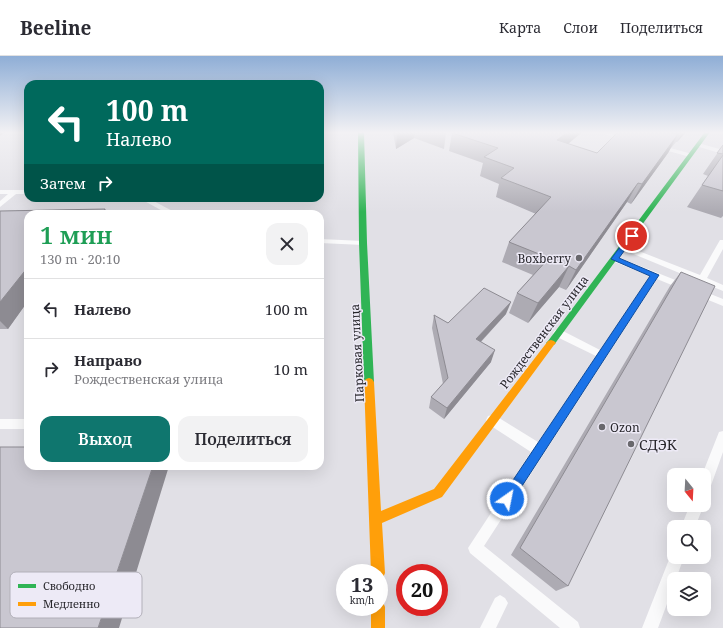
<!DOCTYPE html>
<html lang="ru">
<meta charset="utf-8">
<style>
:root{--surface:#fff;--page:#f2f2f3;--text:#2b2b33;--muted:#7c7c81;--line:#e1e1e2;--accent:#0f766e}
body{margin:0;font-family:"Noto Serif",serif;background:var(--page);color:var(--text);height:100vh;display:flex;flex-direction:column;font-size:15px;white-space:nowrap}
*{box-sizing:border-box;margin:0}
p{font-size:13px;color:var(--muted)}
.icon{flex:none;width:22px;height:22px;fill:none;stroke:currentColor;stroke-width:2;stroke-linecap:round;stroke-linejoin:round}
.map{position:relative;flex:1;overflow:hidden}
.sheet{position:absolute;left:24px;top:154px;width:300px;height:260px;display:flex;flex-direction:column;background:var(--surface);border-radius:12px;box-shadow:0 4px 16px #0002}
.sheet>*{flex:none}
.hud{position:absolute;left:24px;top:24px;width:300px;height:122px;border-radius:12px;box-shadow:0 4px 16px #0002;background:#00695c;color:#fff;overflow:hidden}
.needle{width:26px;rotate:162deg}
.tools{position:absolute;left:667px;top:412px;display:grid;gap:8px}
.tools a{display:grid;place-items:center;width:44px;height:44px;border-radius:8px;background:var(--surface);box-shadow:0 4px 16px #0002;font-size:20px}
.speed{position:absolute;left:336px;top:508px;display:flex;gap:8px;font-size:20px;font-weight:700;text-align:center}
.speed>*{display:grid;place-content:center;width:52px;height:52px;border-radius:50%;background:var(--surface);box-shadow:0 4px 16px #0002;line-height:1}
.speed small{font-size:10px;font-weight:400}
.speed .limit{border:6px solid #d22;background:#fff;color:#111}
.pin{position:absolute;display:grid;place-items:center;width:34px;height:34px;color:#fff;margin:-17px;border:2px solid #fff;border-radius:50%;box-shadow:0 1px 4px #0007}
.me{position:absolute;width:44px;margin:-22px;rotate:33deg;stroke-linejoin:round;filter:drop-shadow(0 0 3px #0008)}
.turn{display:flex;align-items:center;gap:14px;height:84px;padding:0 16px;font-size:18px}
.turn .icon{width:52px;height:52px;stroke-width:2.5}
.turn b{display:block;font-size:28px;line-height:34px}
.then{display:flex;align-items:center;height:38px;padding:0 16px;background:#0003;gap:8px;font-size:15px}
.round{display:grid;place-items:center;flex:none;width:42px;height:42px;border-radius:12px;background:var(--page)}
.overview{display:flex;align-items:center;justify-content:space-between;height:68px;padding:0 16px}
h1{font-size:24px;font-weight:600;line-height:30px;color:#1e9e55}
.primary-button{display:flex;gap:8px;margin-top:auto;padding:8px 16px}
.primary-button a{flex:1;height:46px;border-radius:12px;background:var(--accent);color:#fff;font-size:16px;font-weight:600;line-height:46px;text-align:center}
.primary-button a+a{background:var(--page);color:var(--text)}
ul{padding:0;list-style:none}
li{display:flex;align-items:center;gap:12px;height:60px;padding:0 16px;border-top:1px solid var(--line)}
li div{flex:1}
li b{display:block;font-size:15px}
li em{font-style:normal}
header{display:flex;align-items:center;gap:24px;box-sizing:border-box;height:56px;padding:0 20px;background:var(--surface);border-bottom:1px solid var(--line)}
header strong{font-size:19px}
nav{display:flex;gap:22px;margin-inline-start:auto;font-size:14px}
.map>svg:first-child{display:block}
</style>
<header>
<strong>Beeline</strong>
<nav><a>Карта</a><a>Слои</a><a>Поделиться</a></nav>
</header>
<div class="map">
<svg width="723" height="572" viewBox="0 0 723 572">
<rect width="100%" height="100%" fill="#e1e0e6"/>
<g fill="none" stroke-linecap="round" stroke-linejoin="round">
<path fill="#fafafb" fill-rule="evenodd" d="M 597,76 L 605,76 L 630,83 L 627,85 Z
M 698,87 L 723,94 L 723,98 L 696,90 L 696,88 Z
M 656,88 L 692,98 L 693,99 L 690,101 L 654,91 L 653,90 Z
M 0,134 L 28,134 L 28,138 L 16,138 L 0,151 L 0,145 L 8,138 L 0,138 Z
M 139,142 L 148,142 L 178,158 L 168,158 Z
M 320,183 L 363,185 L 367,187 L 363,189 L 320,187 Z
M 720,184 L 723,184 L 723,193 L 707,222 L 723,229 L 723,235 L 619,192 L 623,190 L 626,190 L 700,219 Z
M 615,200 L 723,243 L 723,250 L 657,223 L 484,490 L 578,566 L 580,572 L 560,572 L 470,497 L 468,492 L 531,396 L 488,368 L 486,364 L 488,360 L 492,359 L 496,360 L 538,386 L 596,300 L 555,280 L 553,277 L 555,274 L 561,274 L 600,294 L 650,220 L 612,205 L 611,203 Z
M 0,363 L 28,363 L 28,373 L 0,373 Z
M 723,375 L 723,396 L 709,435 L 704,436 L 704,419 L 702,419 L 719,376 Z
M 690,449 L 704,449 L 695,471 L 681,471 Z
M 674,495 L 674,501 L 684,501 L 676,523 L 674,523 L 674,529 L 658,572 L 642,572 L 672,496 Z
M 500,539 L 505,542 L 508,547 L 496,572 L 480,572 L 495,542 Z"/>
<path fill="#30b455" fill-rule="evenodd" d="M 358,76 L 364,76 L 367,187 L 374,326 L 372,329 L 369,330 L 366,329 L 364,326 L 359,187 Z
M 705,76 L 710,76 L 554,289 L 548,289 L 546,287 L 548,285 Z"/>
<path fill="#ff9f0a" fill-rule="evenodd" d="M 551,284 L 554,285 L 556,287 L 554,289 L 442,441 L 382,467 L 385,517 L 383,522 L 379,523 L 379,517 L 371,517 L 364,326 L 366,323 L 369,322 L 372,323 L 374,326 L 381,455 L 434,433 L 548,285 Z
M 379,544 L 383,546 L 385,551 L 385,572 L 371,572 L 371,551 L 379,551 Z"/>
</g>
<path fill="#adabb3" d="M 393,76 L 446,76 L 446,77 L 444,93 L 414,82 L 396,93 Z
M 454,76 L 582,76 L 568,88 L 597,97 L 618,76 L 686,76 L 677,86 L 676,86 L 671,92 L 668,97 L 631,148 L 627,146 L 566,234 L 559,231 L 528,267 L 509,257 L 517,237 L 533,219 L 502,206 L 509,186 L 536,158 L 496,141 L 499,128 L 480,120 L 483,107 L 449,95 L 452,77 Z
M 723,89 L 723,160 L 721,162 L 687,151 L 708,120 L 703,118 Z
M 105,153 L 108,158 L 28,158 L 28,245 L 8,273 L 0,273 L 0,155 Z
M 681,216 L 568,530 L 556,535 L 511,499 L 670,230 Z
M 506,258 L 481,286 L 491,306 L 444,363 L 429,352 L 431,341 L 443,328 L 432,272 L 434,259 L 448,267 Z"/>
<path fill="#8d8b92" d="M 0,76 L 5,76 L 0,80 Z
M 401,76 L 415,76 L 414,82 L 396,93 L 397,78 Z
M 568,76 L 582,76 L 550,103 L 557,84 Z
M 683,76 L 686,76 L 677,86 Z
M 678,78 L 668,97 L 631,148 L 642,128 Z
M 638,127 L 627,146 L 566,234 L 576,214 Z
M 105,153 L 108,158 L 102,158 Z
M 569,210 L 559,231 L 528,267 L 538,247 Z
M 28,211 L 28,245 L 8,273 L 0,265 L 0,246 Z
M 511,246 L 506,258 L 472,295 L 476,283 Z
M 495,294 L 491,306 L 444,363 L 447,352 Z
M 153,410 L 169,410 L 119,572 L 98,572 Z"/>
<path fill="#c9c7d0" stroke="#8d8b92" d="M 454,76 L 568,76 L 557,84 L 597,97 L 618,76 L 667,76 L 678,78 L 642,128 L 638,127 L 576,214 L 569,210 L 538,247 L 517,237 L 549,202 L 509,186 L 551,141 L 501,122 L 514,112 L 484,101 L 498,92 L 452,77 Z
M 723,89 L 723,98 L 717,97 Z
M 723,99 L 723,135 L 702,129 Z
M 105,153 L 102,158 L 28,158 L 28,211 L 0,246 L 0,155 Z
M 681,216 L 715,230 L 568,530 L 520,492 Z
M 484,232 L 511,246 L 476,283 L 495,294 L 447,352 L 431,341 L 448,322 L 434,259 L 448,267 Z
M 0,391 L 28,391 L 28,410 L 153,410 L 98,572 L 0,572 Z"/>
<linearGradient id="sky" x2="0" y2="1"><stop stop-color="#8faed6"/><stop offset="0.49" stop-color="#f2f1f4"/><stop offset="1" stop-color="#f2f1f4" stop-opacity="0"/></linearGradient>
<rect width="723" height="156" fill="url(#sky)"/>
<path fill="#1a73e8" stroke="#114b97" d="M 632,178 L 635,180 L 619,202 L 659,219 L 511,447 L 507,449 L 503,447 L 501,443 L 503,439 L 650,220 L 611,203 L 629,179 Z"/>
<g fill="#69686d" stroke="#edeaf6" stroke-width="1.5">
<circle cx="579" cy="202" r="4"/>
<circle cx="602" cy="371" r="4"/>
<circle cx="631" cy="388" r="4"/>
</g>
<g text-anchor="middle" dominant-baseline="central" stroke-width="3" stroke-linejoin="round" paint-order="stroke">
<g font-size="12" fill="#28272c" stroke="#edeaf6" text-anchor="end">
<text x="571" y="202">Boxberry</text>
<text x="610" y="371" text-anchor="start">Ozon</text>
</g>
<g font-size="12" fill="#28272c" stroke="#edeaf6">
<text transform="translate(544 276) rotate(-53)">Рождественская улица</text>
<text transform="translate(357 297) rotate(-93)">Парковая улица</text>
</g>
<g font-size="14" fill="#28272c" stroke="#edeaf6" text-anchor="start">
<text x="639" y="388">СДЭК</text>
</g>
</g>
<rect x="10" y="516" width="132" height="46" rx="6" fill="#edeaf6" stroke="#b2b0b9" stroke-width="1"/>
<rect x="18" y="528" width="18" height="4" fill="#30b455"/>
<rect x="18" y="546" width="18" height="4" fill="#ff9f0a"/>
<g font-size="11" fill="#28272c">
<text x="43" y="534">Свободно</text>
<text x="43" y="552">Медленно</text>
</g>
</svg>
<div class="tools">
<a><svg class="needle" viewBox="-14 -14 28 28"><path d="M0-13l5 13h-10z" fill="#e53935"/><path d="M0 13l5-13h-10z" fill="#7c7c81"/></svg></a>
<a><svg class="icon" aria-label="search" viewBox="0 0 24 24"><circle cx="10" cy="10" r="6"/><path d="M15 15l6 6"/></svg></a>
<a><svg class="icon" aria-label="layers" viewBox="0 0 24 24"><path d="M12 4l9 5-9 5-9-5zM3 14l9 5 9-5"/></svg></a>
</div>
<div class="speed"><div>13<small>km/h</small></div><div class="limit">20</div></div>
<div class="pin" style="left:632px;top:180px;background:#d93025"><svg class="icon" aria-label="arrive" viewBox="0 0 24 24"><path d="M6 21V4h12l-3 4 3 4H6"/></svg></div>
<svg class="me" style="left:507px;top:443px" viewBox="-20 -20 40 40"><circle r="17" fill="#1a73e8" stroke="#fff" stroke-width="3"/><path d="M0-11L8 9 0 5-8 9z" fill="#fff"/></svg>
<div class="hud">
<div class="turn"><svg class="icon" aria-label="left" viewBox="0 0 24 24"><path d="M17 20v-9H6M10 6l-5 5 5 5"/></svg><div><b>100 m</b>Налево</div></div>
<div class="then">Затем<svg class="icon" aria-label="right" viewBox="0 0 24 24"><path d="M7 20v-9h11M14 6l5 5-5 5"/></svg></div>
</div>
<section class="sheet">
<div class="overview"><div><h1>1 мин</h1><p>130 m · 20:10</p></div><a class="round"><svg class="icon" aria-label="close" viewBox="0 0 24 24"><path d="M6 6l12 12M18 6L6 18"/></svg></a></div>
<ul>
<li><svg class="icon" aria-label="left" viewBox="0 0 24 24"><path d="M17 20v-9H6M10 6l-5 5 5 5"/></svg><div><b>Налево</b></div><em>100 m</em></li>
<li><svg class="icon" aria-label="right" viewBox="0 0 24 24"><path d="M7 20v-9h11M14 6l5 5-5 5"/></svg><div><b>Направо</b><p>Рождественская улица</p></div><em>10 m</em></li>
</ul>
<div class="primary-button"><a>Выход</a><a>Поделиться</a></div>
</section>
</div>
